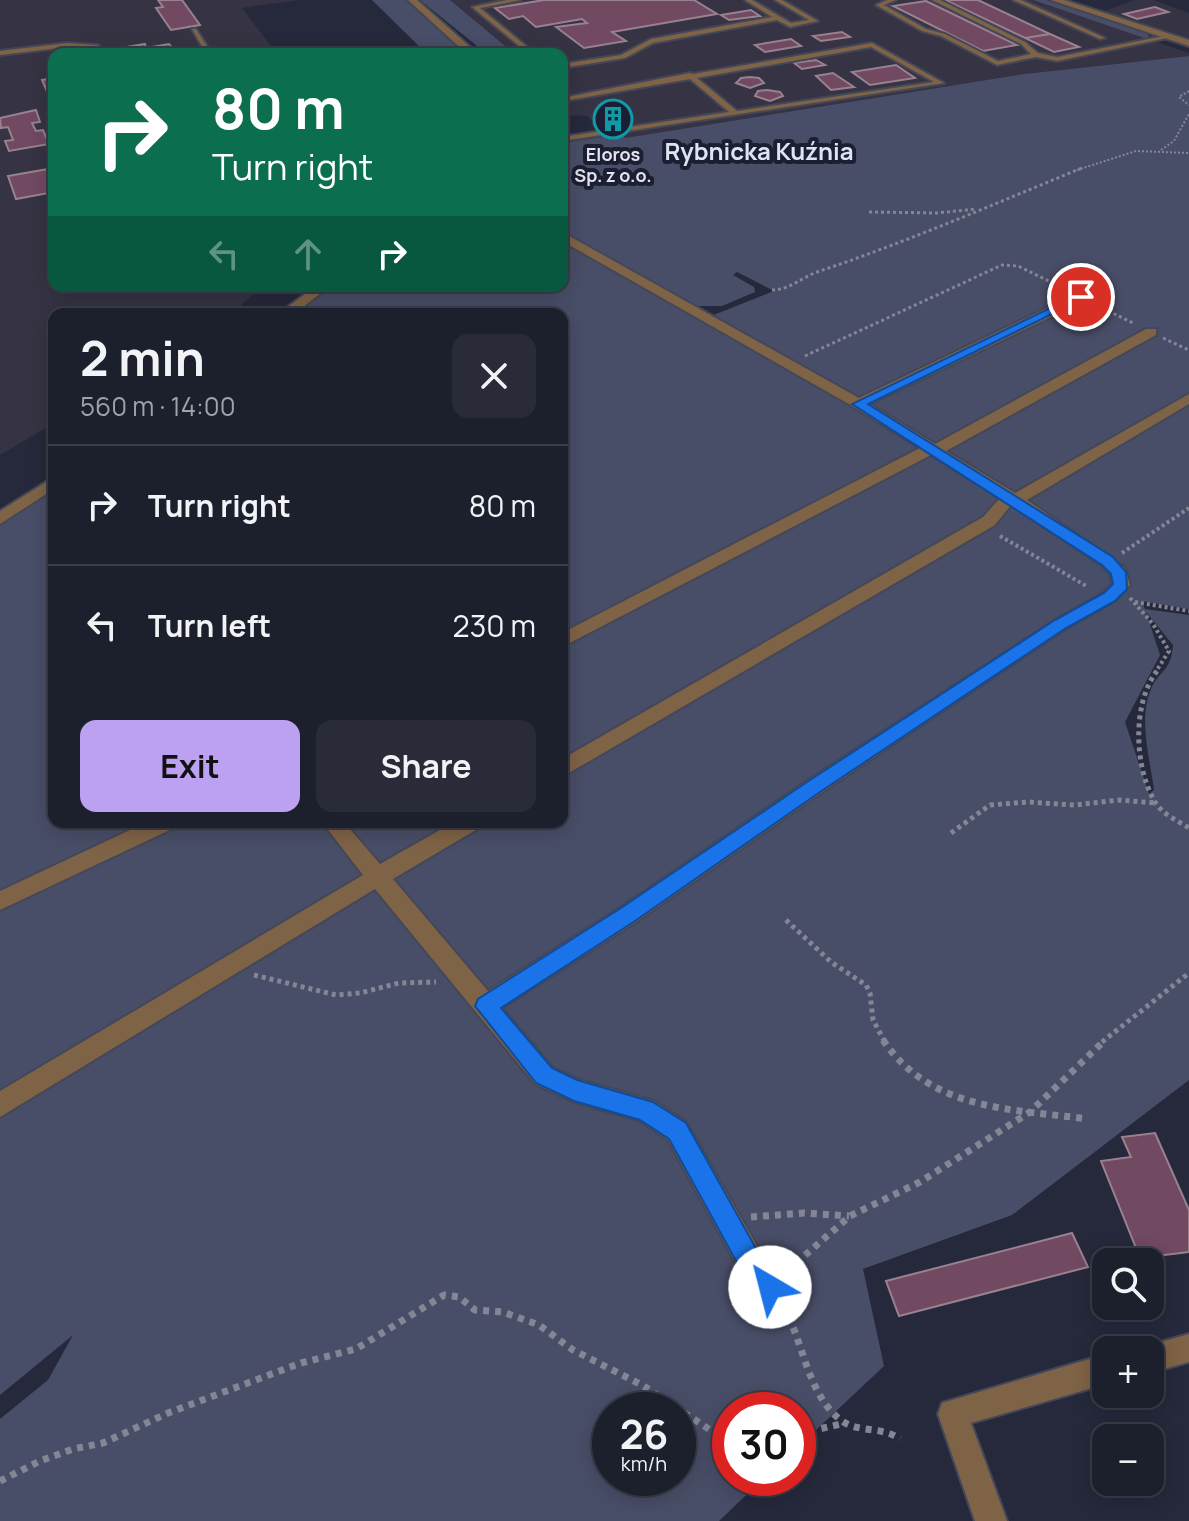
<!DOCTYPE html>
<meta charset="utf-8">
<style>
:root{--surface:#1c1f2c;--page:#292c38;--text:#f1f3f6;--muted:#a0a2a9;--line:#3a3d48;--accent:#bca0f2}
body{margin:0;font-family:Manrope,sans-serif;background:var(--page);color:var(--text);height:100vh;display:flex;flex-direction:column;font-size:30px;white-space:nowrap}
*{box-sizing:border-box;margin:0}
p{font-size:26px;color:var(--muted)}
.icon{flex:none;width:44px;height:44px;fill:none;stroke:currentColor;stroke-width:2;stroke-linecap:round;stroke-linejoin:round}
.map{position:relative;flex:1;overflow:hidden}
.panel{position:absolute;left:48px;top:308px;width:520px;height:520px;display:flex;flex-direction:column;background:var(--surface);border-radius:16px;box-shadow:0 4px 20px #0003,0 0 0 2px var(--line)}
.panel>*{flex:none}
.banner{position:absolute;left:48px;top:48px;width:520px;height:244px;border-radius:16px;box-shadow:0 4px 20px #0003,0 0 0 2px var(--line);background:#0b6e4f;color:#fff;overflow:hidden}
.buttons{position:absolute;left:1092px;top:1248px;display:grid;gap:16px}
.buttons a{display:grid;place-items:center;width:72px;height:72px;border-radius:16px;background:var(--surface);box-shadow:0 4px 20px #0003,0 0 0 2px var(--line);font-size:40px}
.speed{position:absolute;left:592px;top:1392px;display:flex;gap:16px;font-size:40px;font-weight:700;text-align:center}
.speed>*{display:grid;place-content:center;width:104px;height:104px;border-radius:50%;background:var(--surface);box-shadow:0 4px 20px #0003,0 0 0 2px var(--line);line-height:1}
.speed small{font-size:20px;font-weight:400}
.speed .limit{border:12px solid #d22;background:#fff;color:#111}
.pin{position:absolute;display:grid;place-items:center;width:68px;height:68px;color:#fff;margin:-34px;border:4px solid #fff;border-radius:50%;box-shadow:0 2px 8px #0007}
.me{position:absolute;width:88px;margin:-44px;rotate:323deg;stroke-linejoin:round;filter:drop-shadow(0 0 6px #0008)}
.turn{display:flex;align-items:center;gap:28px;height:168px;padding:0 32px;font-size:36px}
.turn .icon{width:104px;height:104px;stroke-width:2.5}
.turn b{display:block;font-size:56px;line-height:68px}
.lanes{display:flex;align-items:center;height:76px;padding:0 32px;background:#0003;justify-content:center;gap:40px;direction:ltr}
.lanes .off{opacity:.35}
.round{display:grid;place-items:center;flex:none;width:84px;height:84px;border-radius:16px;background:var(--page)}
.headline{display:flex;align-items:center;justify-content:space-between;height:136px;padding:0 32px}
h1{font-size:48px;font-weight:700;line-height:60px}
.button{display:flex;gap:16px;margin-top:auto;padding:16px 32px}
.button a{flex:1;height:92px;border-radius:16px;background:var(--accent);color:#111;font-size:32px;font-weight:700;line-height:92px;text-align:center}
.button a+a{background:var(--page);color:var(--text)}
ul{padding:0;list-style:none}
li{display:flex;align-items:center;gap:24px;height:120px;padding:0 32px;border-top:2px solid var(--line)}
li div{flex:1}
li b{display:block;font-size:30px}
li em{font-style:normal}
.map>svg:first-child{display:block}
</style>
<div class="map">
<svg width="1189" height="1521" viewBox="0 0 1189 1521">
<rect width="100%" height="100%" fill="#26293b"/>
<path fill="#363344" d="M 0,0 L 299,0 L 242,8 L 277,54 L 54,54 L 54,286 L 263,286 L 231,314 L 54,314 L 54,423 L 0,455 Z
M 450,0 L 1033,0 L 1189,53 L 1189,56 L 1024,74 L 625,138 L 616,128 L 592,126 L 592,121 L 588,116 L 562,115 L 562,54 L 516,54 Z
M 1134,0 L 1154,0 L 1189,13 L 1189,38 L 1102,12 Z"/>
<path fill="#494e68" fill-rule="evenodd" d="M 372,0 L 406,0 L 465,54 L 427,54 Z
M 420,0 L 450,0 L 515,54 L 487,54 Z
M 1033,0 L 1047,0 L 1146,33 L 1150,37 L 1147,39 Z
M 1189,56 L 1189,609 L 1141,601 L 1145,609 L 1189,615 L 1189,1080 L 1012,1215 L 863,1269 L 884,1366 L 798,1447 L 798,1410 L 730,1410 L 730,1478 L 764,1478 L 719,1521 L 0,1521 L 0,1419 L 48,1380 L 73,1335 L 0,1395 L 0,526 L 54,488 L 54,822 L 562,822 L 562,314 L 295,314 L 333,286 L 562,286 L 562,143 L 622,134 L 625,138 L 1024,74 ZM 737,272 L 774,291 L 711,316 L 789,357 L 776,363 L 693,306 L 722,306 L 755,292 L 754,287 L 733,275 ZM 1146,612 L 1173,645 C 1171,672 1160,669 1151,689 C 1138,720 1150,758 1154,790 L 1149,794 L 1125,722 L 1160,655 ZM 610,1410 L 678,1410 L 678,1478 L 610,1478 Z"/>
<path fill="#714961" stroke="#99818f" stroke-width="2" d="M 158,0 L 182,0 L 200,25 L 171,30 L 156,8 L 163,7 Z
M 544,0 L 694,0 L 717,14 L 612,32 L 626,41 L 584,48 L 556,27 L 587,23 L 582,19 L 536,27 L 523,16 L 509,19 L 495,8 Z
M 945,0 L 978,0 L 1050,34 L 1025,38 Z
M 926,1 L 1017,45 L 983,51 L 893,6 Z
M 1155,7 L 1168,12 L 1137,19 L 1124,14 Z
M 751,10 L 760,16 L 729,20 L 721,15 Z
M 842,32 L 850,37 L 821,41 L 813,36 Z
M 1050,34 L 1079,47 L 1054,52 L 1025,38 Z
M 791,39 L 801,46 L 765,52 L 755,45 Z
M 145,44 L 146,48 L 169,44 L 178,54 L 156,54 L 154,51 L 118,54 L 115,49 Z
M 816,60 L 825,65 L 802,69 L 794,63 Z
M 896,65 L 915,78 L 870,85 L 852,72 Z
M 833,73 L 854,87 L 831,90 L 816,76 Z
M 750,77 L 759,78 L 764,83 L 750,88 L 736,83 L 741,78 Z
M 54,78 L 54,107 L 42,80 Z
M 767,90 L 780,92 L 783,96 L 770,101 L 755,96 L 758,91 Z
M 36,110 L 40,122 L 32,123 L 36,131 L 43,130 L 49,144 L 9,151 L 5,141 L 13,140 L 8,127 L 1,128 L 0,118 Z
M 619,112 L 630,124 L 606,127 L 602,125 L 607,124 L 597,116 Z
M 54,168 L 54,192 L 16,199 L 8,176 Z
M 1155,1133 L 1189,1210 L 1189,1252 L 1140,1258 L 1101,1161 L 1131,1157 L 1122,1137 Z
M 1072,1233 L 1088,1267 L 899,1316 L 886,1281 Z"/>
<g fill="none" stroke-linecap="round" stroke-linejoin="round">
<g stroke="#444758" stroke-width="4">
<path id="service" d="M 507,0 L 521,0 L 480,8 L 536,54 L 529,54 L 472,7 Z
M 745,0 L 752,0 L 791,23 L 809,20 L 775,0 L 782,0 L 818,21 L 790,27 L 777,20 L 653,43 L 625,58 L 562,68 L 562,64 L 621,55 L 651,39 L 772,17 Z
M 887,0 L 896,0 L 884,5 L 926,29 L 945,34 L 998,61 L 1031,54 L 1021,44 L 932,0 L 940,0 L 1025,42 L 1038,53 L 1057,57 L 1169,35 L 1172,37 L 1057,61 L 1036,57 L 997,65 L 941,36 L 922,31 L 876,5 Z
M 1013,0 L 1021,0 L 1105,38 L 1100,39 Z
M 192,29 L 196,29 L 211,52 L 210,54 L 203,54 L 205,52 Z
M 67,43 L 98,45 L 106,54 L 99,54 L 94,48 L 67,47 L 0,55 L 0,51 Z
M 872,43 L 944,83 L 562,141 L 562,137 L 729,112 L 690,79 L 569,100 L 567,97 L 690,73 L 693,74 ZM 871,47 L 934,82 L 737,111 L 697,78 Z"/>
</g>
<g stroke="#444758" stroke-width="4">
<path id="minor" d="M 1051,0 L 1064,0 L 1189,40 L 1189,46 Z
M 562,232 L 859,398 L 1076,294 L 1086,294 L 1086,300 L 870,404 L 935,444 L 1146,329 L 1156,329 L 1156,335 L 946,451 L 1015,493 L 1189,394 L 1189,404 L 1027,500 L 1125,568 L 1130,585 L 1115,601 L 1067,628 L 821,793 L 636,922 L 502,1008 L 553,1068 L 577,1079 L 654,1101 L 686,1122 L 760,1251 L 784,1287 L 780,1297 L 770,1301 L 760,1297 L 740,1271 L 668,1140 L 639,1120 L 574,1102 L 535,1084 L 375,889 L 0,1117 L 0,1091 L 363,875 L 322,822 L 344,822 L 380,864 L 454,822 L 482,822 L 479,828 L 393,879 L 488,991 L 620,908 L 807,781 L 1055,620 L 1103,593 L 1112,584 L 1111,574 L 1101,565 L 1011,505 L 995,525 L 562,777 L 562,759 L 983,517 L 1000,498 L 931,455 L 562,647 L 562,633 L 920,448 L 847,403 L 562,241 Z
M 147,822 L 177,822 L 174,828 L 0,910 L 0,891 Z
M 1189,1334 L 1189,1362 L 1150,1373 L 1150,1350 L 1139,1350 L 1140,1348 Z
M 1106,1354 L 1106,1384 L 971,1423 L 1007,1521 L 975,1521 L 938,1414 L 942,1403 Z"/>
</g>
<g stroke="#444758" stroke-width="4">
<path id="tertiary" d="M 408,0 L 417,0 L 478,54 L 467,54 Z
M 316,286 L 330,286 L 294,314 L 278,314 Z
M 54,477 L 54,489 L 0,524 L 0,511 Z"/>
</g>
<path stroke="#848696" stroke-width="2" stroke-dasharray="2 2" stroke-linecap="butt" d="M 1189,91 L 1179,97 L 1189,105
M 1161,150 L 1174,141 L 1189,114
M 1077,170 L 1136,151 L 1189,153"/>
<path stroke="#848696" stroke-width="3" stroke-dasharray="3 3" stroke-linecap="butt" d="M 869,212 L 937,213 L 976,209
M 772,290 C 789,290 801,278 817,272 C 907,242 994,204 1082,168
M 1092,303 L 1133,323
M 1163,338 L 1189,350
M 805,356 L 1002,265 L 1018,266 L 1061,287"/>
<path stroke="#848696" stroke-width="4" stroke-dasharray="3 3" stroke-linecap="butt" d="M 1000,536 L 1088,587
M 1122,553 L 1189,508
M 1130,598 L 1153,624 L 1169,651 L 1155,673
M 1135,602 L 1189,611"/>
<path stroke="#848696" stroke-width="5" stroke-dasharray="4 4" stroke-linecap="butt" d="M 1157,671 C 1132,703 1134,767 1155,802 C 1162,814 1178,821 1189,828
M 951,833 L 990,805 L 1028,802 L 1075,805 L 1119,800 L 1155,803
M 786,920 L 831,962 L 866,985 L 870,993 L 873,1020 L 885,1042
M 254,975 L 336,995 L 360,993 L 399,983 L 436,982
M 1102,1042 L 1189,973"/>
<path stroke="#848696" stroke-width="7" stroke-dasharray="6 6" stroke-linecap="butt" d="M 883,1040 C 931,1111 1012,1109 1088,1119
M 751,1217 L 804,1213 L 849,1216
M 787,1271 L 850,1216 L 920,1182 L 1030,1112 L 1105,1040
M 783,1306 C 804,1342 807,1395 842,1421 C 859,1433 882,1426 900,1439
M 798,1434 L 845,1423
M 0,1481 L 40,1461 L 73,1449 L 103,1443 L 168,1413 L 301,1363 L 356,1349 L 444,1295 L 459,1297 L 475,1310 L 503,1312 L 539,1325 L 573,1350 L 642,1385 L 730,1443"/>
<use href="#service" fill="#7f6346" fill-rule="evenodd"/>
<use href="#minor" fill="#7f6346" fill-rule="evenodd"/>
<use href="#tertiary" fill="#7f6346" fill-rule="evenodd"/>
</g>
<path fill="#1a73e8" stroke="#114b97" stroke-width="2" d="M 1077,295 L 1087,297 L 868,404 L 1113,557 L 1126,572 L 1127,589 L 1115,601 L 1066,628 L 820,792 L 635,921 L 501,1008 L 552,1068 L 577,1080 L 653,1102 L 686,1123 L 758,1252 L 783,1287 L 779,1296 L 770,1300 L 761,1296 L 741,1270 L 669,1139 L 640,1120 L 574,1101 L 536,1083 L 475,1006 L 478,999 L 621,908 L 807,782 L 1055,620 L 1104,593 L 1113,584 L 1111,574 L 1102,565 L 852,404 Z"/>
<defs>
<g id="building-ring" transform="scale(2)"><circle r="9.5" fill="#1c1f31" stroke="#0f9aa8" stroke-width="1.5"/><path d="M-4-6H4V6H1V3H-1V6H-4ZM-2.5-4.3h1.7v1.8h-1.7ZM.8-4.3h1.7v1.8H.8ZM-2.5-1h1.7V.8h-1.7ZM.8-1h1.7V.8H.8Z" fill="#0f9aa8"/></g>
</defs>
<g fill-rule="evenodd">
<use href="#building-ring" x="613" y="119"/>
</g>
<g text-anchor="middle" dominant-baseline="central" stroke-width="8" stroke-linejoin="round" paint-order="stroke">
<g font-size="18" font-weight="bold" fill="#e2e4f1" stroke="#1c1f31">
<text x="613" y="154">Eloros<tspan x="613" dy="21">Sp. z o.o.</tspan></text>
</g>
<g font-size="24" font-weight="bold" fill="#dde5f2" stroke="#1c1f31">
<text x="759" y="150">Rybnicka Kuźnia</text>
</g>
</g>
</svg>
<div class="buttons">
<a><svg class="icon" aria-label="search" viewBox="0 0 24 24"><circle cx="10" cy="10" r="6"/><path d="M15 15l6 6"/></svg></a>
<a>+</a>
<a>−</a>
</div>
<div class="speed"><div>26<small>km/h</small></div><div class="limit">30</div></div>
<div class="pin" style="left:1081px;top:297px;background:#d93025"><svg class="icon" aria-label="arrive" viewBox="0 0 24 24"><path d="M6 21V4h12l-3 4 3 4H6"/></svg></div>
<svg class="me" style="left:770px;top:1287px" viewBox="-20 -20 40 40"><circle r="19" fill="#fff"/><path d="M0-13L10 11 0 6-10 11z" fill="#1a73e8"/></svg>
<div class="banner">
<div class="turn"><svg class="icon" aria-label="right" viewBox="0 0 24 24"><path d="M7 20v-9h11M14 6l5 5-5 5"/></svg><div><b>80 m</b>Turn right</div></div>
<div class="lanes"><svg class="icon off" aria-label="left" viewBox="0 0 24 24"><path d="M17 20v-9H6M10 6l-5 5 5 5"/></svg><svg class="icon off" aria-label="ahead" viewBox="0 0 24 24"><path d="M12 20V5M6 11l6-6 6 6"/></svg><svg class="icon" aria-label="right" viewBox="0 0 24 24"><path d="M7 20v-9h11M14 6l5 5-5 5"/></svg></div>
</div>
<section class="panel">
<div class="headline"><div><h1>2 min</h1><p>560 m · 14:00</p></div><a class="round"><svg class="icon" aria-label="close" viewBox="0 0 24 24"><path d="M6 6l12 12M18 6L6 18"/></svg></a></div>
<ul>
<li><svg class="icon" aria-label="right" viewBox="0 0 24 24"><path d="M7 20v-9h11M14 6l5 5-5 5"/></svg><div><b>Turn right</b></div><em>80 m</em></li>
<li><svg class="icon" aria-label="left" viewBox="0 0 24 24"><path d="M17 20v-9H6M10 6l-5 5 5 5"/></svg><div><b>Turn left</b></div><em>230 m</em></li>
</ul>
<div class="button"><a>Exit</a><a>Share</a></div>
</section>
</div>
